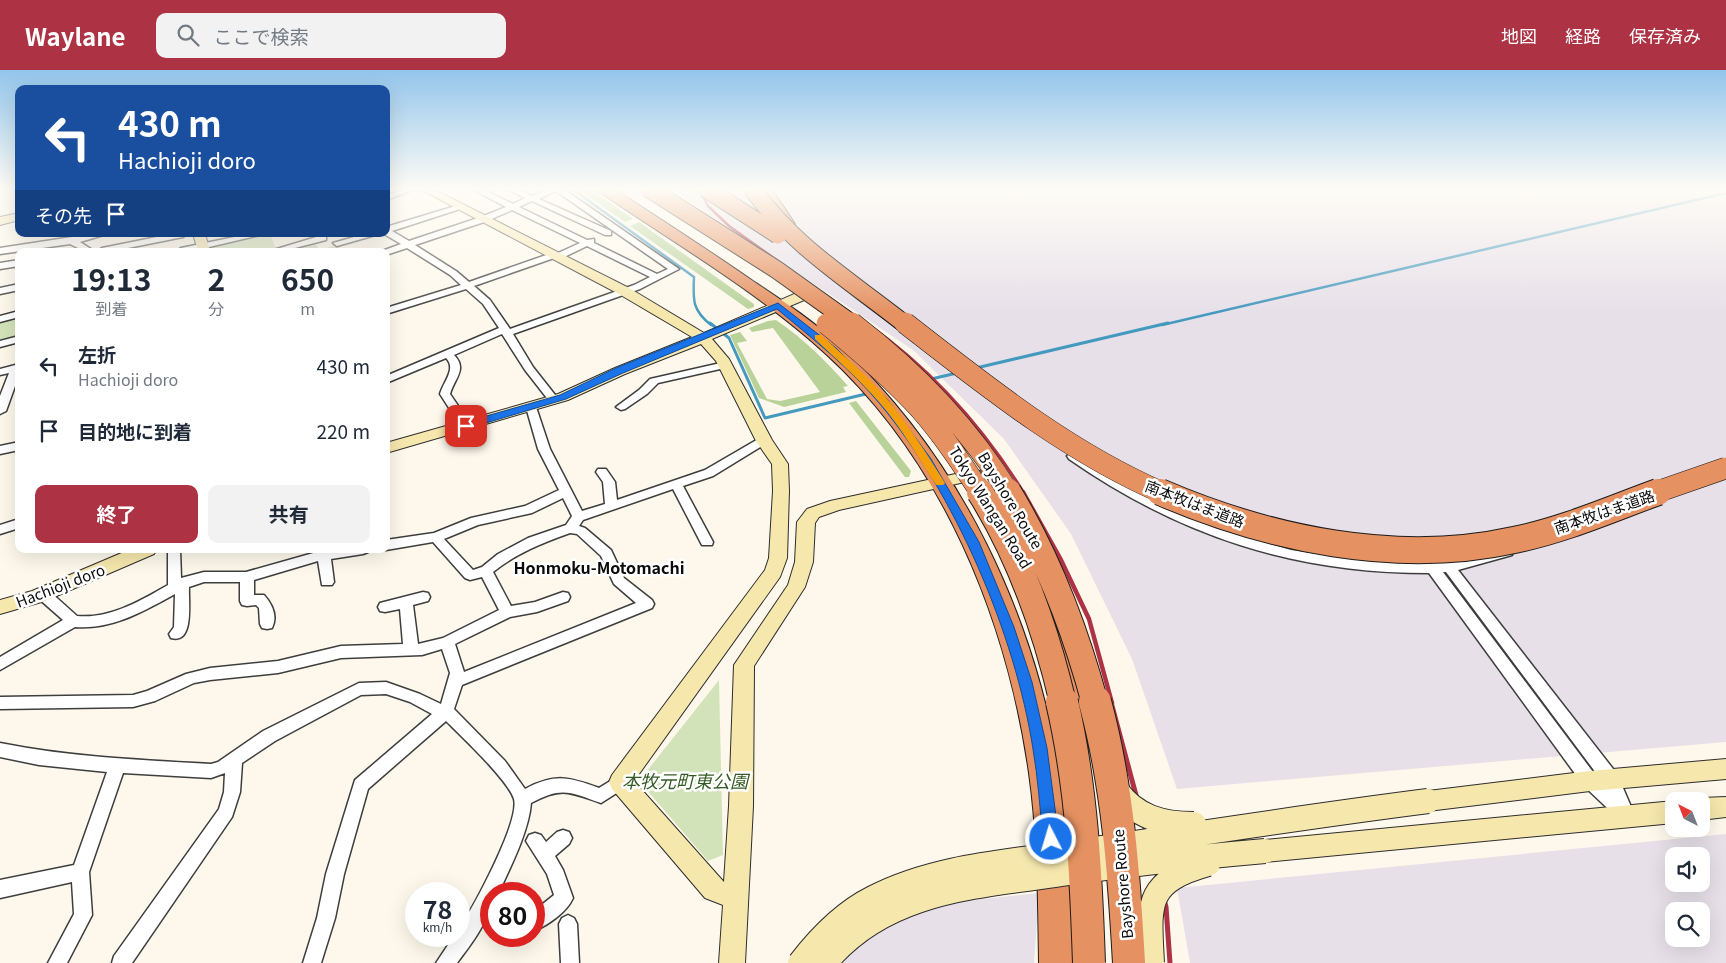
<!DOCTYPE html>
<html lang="ja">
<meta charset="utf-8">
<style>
:root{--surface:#fff;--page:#f2f2f3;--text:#1f2937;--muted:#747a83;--accent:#ac3244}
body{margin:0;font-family:Georgia,"Noto Sans JP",serif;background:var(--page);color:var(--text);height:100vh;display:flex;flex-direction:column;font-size:19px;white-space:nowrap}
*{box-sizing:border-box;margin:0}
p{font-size:16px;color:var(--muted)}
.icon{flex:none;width:28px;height:28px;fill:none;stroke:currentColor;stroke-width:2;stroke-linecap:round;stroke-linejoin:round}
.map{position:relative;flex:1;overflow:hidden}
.side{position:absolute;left:15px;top:178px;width:375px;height:305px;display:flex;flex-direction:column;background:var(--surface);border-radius:10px;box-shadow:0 5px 20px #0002}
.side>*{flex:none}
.guide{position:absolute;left:15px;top:15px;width:375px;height:152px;border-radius:10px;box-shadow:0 5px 20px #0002;background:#1a4fa0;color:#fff;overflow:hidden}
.needle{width:32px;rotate:318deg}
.tools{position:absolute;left:1665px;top:722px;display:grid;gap:10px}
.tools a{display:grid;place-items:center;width:45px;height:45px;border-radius:10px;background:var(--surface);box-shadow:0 5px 20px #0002;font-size:25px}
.speed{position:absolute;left:405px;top:812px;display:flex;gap:10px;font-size:25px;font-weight:700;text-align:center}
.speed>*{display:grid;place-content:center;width:65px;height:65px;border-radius:50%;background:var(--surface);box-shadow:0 5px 20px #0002;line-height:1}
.speed small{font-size:12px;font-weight:400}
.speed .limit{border:8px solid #d22;background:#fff;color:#111}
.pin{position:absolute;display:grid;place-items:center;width:42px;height:42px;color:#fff;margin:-21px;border-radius:10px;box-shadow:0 2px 8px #0006}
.me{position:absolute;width:55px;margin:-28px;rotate:355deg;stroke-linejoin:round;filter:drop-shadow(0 0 4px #0008)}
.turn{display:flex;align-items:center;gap:18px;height:105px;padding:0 20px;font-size:22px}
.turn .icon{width:65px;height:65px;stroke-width:2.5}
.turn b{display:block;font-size:35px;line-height:42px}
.then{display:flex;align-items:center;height:48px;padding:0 20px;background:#0003;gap:10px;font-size:19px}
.eta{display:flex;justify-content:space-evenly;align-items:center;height:85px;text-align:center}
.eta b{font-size:30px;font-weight:700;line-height:35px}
.button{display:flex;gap:10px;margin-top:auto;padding:10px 20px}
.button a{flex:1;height:58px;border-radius:10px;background:var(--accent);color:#fff;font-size:20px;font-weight:700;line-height:58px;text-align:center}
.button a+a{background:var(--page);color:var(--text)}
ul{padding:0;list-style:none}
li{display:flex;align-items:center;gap:15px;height:65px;padding:0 20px}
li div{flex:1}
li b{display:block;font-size:19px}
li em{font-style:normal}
header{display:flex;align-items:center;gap:30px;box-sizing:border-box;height:70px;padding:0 25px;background:var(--accent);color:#fff}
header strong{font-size:24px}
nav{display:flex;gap:28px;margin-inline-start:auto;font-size:18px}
.search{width:350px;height:45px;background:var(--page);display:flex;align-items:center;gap:12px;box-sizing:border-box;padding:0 18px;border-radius:10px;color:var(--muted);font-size:19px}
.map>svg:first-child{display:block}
</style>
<header>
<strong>Waylane</strong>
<div class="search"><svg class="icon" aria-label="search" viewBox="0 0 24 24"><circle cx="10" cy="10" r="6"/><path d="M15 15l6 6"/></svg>ここで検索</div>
<nav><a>地図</a><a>経路</a><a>保存済み</a></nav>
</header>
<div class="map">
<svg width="1726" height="893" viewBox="0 0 1726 893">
<rect width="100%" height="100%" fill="#fdf8eb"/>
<path fill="#e7e0e9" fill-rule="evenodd" d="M 670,118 L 1726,118 L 1726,672 L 1177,719 L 1132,589 L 1071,464 L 1004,369 L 913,280 Z
M 1726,764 L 1726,893 L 1190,893 L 1177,818 ZM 1674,786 L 1701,786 L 1701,814 L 1674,814 ZM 1674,841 L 1701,841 L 1701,869 L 1674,869 Z
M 1039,823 L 1034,893 L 843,893 L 863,870 L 913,843 L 964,831 Z"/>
<path fill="#d3e3b9" d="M 270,164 L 276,179 L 267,181 L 212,181 L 211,179 L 218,175 Z
M 19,246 L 19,267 L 0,272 L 0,250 Z
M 719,610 L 723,785 L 708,791 L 639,711 Z"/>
<path fill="#b8d29a" d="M 577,118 L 589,118 L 633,149 L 625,152 Z
M 639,152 L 754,234 L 754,237 L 748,239 L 630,156 Z
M 776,250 C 804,269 826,291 848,316 L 843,317 L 846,322 L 784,337 L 759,328 L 730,265 L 740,262 L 747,271 L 737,273 L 767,329 L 780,331 L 820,322 L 773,258 L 752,262 L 749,258 L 768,251 Z
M 856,331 L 911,401 L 909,407 L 905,407 L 849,333 Z"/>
<path fill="#d5dcbf" d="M 320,170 L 323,172 L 316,174 L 318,178 L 315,179 L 317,181 L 336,175 L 344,181 L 280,181 Z"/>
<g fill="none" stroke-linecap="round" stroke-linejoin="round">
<path stroke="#4499be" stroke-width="2.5" d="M 571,118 L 694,207 C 693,230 692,240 711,255
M 1162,255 L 1726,123"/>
<path stroke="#4499be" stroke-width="3" d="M 710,253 L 729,268 L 765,348 L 870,323
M 976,298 L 1168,253
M 927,310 L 957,303"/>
<g stroke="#3e3e3e" stroke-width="3">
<path id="street" d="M 407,118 L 418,118 L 386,130 L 386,125 Z
M 470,118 L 480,118 L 513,134 L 525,128 L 505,118 L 515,118 L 532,126 L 551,118 L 562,118 L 679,199 L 640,219 L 513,264 L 533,297 L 559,330 L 558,332 L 550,332 L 525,300 L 502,264 L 454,285 C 468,299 454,309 450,324 L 472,356 L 466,359 L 462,358 L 440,324 C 443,312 457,299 446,288 L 386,313 L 386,306 L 499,258 L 483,234 L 466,219 L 386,244 L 386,238 L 461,215 L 450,205 L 407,178 L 386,185 L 386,181 L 382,181 L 401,174 L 384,164 L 386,164 L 386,157 L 459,135 L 466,137 L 392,161 L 409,171 L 481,147 L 506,137 ZM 556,121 L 668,199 L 657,204 L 594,173 L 594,169 L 587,170 L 519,137 L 532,131 L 605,165 L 611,165 L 611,161 L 539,129 ZM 512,140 L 580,173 L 558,183 L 552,183 L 469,212 L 456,201 L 415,175 L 487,151 ZM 587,176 L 650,207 L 634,215 L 510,259 L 490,230 L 474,216 L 554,188 L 560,189 Z
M 92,164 L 107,164 L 80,172 L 94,181 L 84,181 L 70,174 L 0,184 L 0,178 Z
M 172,164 L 187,164 L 183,167 L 113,181 L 98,181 L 102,178 Z
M 249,164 L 264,164 L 192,181 L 177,181 L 181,178 Z
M 365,164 L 379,164 L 337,176 L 333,173 Z
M 323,165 L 326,166 L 326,170 L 283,181 L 270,181 Z
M 19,190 L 19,196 L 0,199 L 0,193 Z
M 19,214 L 19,220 L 0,224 L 0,218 Z
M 19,241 L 19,247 L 0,252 L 0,246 Z
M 19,266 L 19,272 L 0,277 L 0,271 Z
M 725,292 L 730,295 L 729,297 L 658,313 L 647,324 L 625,339 L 621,340 L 616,337 L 639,320 L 650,309 Z
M 19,294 L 19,305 L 6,341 L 0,344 L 0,326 L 9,303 L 0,305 L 0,299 Z
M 531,334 L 536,337 L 550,379 L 582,441 L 605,434 L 603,412 L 596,402 L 598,399 L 606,399 L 615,412 L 617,430 L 705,400 L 760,368 L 764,367 L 770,371 L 713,406 L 683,416 L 713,472 L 712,475 L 702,475 L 673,419 L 583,450 L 579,456 L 585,458 L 611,480 L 624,508 L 652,530 L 654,534 L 652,538 L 462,615 L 454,639 L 505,691 L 525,719 C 555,703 569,707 599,718 L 620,705 L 626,707 L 628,712 L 626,717 L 601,733 C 570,722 562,716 531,733 C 529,761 510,798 498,824 L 491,824 C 491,850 472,873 457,893 L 436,893 L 454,866 L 459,866 L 459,859 C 473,838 520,752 514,729 C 508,710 461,666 446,651 L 368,719 L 344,804 L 335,848 L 321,893 L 303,893 L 317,848 L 326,804 L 355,710 L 432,644 L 410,632 L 386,624 L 361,625 L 275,671 L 242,693 L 240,722 L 232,747 L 132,893 L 112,893 L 114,886 L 219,739 L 224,722 L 225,703 L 211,708 L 123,703 L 89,802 L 92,845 L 67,893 L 48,893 L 74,844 L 72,812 L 0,828 L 0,810 L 74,795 L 107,702 L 39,695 L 0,687 L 0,673 C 70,687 140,690 211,694 L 218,692 L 263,661 L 359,613 L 386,612 L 420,624 L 441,634 L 450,603 L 442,579 L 422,585 L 341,588 L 278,603 L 210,610 L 194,613 L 155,631 L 133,637 L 0,639 L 0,627 L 133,625 L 147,621 L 186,604 L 210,598 L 278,591 L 341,576 L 403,574 L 400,539 L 385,542 L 380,541 L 378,537 L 380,533 L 423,522 L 428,523 L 430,527 L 428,531 L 413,535 L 418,574 L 443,568 L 499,540 L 482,507 L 470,510 L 465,508 L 433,472 L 386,480 L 383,479 L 386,479 L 386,470 L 434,463 L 471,448 L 525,436 L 559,420 L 538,379 L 526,337 ZM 563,428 L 572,446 L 566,455 L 528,468 L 498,484 L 482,497 L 473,500 L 444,469 L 478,455 L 532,443 ZM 570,463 L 577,464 L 601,486 L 614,514 L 636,533 L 464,602 L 455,574 L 510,547 L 537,542 L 568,531 L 570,527 L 568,523 L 563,522 L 535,532 L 511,536 L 493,502 C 517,483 542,473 570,463 Z
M 19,372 L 19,380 L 0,384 L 0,376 Z
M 1073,382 L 1146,427 L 1182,444 L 1219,459 L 1291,480 L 1331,486 L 1429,493 L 1463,490 L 1507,477 L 1512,479 L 1513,482 L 1512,485 L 1458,500 L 1617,704 L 1635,746 L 1633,751 L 1627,754 L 1621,751 L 1584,716 L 1429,503 C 1293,503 1180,466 1069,389 L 1067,386 ZM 1443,502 L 1446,502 L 1605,715 L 1596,706 Z
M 19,449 L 19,458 L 0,464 L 0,455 Z
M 168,479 L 180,479 L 181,508 L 204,502 L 246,502 L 324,480 L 369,479 L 368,482 L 363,484 L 331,489 L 334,512 L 332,515 L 322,515 L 318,491 L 254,510 L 254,525 L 264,525 C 272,534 278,546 272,558 L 267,559 L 262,558 L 260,554 L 259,538 L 256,535 L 247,536 L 242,535 L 240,531 L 240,512 L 204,512 L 189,517 C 188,530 195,575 171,568 L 169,564 L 174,557 L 175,524 C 144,541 112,560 75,557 L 0,600 L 0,587 L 63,550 L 38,528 L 36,524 L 38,520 L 48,520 L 77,546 C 110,549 140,531 168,515 Z
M 563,760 L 569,762 L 572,768 L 569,774 L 555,786 L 563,800 L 573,828 C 567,842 548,855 534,861 L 534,841 L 554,825 L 547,804 L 526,771 L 529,765 L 535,763 L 541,765 L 546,772 L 557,762 Z
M 568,845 L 574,848 L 577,854 L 579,893 L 561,893 L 559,854 L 562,848 Z"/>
</g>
<g stroke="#2d2d2d" stroke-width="2">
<path id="secondary" d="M 418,118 L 431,118 L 629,218 L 704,263 L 799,222 L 809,222 L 811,225 L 809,228 L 712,269 L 729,289 L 772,370 L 788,394 L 789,421 L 787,488 L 780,507 L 634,711 L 723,811 L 724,812 L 729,736 L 734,595 L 788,515 L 795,492 L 797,452 L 807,439 L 830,431 L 974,400 L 980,401 L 982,405 L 980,409 L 974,410 L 839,440 L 819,447 L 815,453 L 813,492 L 805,517 L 754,596 L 753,736 L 745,893 L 719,893 L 723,835 L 705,828 L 612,719 L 609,712 L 612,705 L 765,500 L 769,488 L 773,421 L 772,394 L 756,371 L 716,291 L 701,274 L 625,304 L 568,330 L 386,383 L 386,373 L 558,324 L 615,298 L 692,267 L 619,224 Z
M 19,143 L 19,150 L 0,155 L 0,147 Z
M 193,164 L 205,164 L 210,181 L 198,181 Z
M 131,479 L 157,479 L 154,484 L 45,531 L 0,544 L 0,530 L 32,521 Z
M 1726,689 L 1726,709 L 1590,721 L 1428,741 L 1420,738 L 1416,731 L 1420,724 L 1428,721 L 1590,701 Z
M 1726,727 L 1726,747 L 1701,750 L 1701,731 L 1694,731 L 1701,728 Z
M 1674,731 L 1674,753 L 1265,792 L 1256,789 L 1253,781 L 1256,773 L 1265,770 Z"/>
</g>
<g stroke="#1c1c1c" stroke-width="2">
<path id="highway" d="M 596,118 L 613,118 C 660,149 707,179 753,211 C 783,231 815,252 841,277 C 961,389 1035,546 1060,706 C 1069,768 1072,831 1075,893 L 1039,893 C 1038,830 1038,766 1029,703 C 1007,549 943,391 826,284 C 757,221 674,173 598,121 Z
M 757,118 L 771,118 L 795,154 L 793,157 L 781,157 Z
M 1029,487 L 1038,490 L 1059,527 L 1093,622 L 1089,630 L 1079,634 L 1069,630 L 1065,622 L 1033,527 L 1016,496 L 1020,490 Z"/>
</g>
<use href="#street" fill="#fff" fill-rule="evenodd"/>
<use href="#secondary" fill="#f6e7ad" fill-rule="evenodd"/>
<use href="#highway" fill="#e59161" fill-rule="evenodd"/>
<path stroke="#ac3244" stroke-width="2.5" d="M 698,118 L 708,136 L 729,156 L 868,255"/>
<path stroke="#ac3244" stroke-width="3" d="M 866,253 C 930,298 983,357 1024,423"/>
<path stroke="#ac3244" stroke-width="4.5" d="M 1023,422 L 1060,488 L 1089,549 L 1112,633"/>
<path stroke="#ac3244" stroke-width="5" d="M 1111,632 L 1166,837 L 1170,893"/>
<g stroke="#2d2d2d" stroke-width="26" stroke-linecap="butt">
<path id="secondary-bridge" d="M 1117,721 C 1136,747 1162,754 1194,754
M 800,893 C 820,867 843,843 873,828 C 935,796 1007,792 1075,782 C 1193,764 1310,746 1428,731
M 825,893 C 885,820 975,817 1062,804 C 1130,794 1197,787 1265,781
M 1152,893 C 1149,834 1144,812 1208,794"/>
</g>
<g stroke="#1c1c1c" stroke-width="19" stroke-linecap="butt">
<path id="highway-bridge-far3" d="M 648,118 L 777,200 L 854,255
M 705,118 L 778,165
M 752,118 C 791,175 852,212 906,255"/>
</g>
<g stroke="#1c1c1c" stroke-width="22" stroke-linecap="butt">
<path id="highway-bridge-far2" d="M 852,253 C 914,301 968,356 1009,423
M 905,253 C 986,316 1068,382 1163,423
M 827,254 C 860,281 892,308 920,339 C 943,365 962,394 981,423
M 1654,423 L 1726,398"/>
</g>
<g stroke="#1c1c1c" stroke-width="28" stroke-linecap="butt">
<path id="highway-bridge-far1" d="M 980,422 C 1020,486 1046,560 1063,633
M 1008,422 C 1048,488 1075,559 1095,633
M 1160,422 C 1269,469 1397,496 1514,470 C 1564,460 1611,439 1658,422"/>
</g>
<g stroke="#1c1c1c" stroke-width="34" stroke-linecap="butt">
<path id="highway-bridge" d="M 1062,632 C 1082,718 1086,805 1089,893
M 1095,632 C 1118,717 1124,805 1129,893"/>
</g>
<use href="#secondary-bridge" stroke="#f6e7ad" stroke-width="24"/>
<use href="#highway-bridge-far3" stroke="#e59161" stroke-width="17"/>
<use href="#highway-bridge-far2" stroke="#e59161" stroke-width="21"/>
<use href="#highway-bridge-far1" stroke="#e59161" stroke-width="26"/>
<use href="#highway-bridge" stroke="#e59161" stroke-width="32"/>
</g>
<linearGradient id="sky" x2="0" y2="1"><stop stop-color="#93c5eb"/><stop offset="0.49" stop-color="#fefcf6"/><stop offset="1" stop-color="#fefcf6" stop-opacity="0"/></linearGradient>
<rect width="1726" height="243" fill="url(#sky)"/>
<path fill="#1a73e8" stroke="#114b97" d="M 778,233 L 836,278 L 887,329 L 931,389 L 979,472 L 1014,557 L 1032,612 L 1047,678 L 1059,769 L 1056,774 L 1051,776 L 1045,774 L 1043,769 C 1040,739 1038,708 1033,679 C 1015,563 955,424 880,334 C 850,298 813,269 777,239 L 623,303 L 566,329 L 466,359 L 461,356 L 462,353 L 560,325 L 616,298 Z"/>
<path fill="#f59e0b" d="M 815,265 L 821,265 C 844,286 868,306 888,330 C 909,356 927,384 945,413 L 943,415 L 936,415 C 918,387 901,357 879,332 C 859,309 837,290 815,269 Z"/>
<g text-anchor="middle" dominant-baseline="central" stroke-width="5" stroke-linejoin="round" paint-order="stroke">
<g font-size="15" fill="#0b0b0b" stroke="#fff">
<text transform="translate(1011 430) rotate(59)">Bayshore Route</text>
<text transform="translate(1195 433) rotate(21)">南本牧はま道路</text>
<text transform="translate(991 437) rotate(58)">Tokyo Wangan Road</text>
<text transform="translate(1604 441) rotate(-19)">南本牧はま道路</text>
<text transform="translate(60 515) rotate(-21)">Hachioji doro</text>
<text transform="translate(1122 814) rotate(-95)">Bayshore Route</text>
</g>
<g font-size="16" font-weight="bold" fill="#0b0b0b" stroke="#fff">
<text x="599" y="497">Honmoku-Motomachi</text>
</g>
<g font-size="18" font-style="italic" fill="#345b23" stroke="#fff">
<text x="685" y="710">本牧元町東公園</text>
</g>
</g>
</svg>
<div class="tools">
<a><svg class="needle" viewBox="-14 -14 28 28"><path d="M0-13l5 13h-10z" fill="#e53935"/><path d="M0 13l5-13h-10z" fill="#747a83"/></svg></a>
<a><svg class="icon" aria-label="sound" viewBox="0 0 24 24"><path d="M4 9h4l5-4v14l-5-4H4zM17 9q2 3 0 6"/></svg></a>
<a><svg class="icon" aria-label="search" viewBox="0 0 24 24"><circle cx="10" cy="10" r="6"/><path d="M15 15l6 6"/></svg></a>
</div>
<div class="speed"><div>78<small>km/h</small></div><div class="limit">80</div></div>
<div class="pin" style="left:466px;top:356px;background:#d93025"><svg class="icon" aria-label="arrive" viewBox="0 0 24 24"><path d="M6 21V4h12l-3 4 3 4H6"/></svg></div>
<svg class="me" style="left:1051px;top:769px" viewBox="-20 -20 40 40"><circle r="17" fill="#1a73e8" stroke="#fff" stroke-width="3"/><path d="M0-11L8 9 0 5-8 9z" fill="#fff"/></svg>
<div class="guide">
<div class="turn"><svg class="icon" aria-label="left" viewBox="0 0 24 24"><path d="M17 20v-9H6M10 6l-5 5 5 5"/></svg><div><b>430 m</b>Hachioji doro</div></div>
<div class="then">その先<svg class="icon" aria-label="arrive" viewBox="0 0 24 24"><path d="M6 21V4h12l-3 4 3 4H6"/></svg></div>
</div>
<section class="side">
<div class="eta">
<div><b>19:13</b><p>到着</p></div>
<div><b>2</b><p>分</p></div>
<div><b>650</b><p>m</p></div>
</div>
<ul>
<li><svg class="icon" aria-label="left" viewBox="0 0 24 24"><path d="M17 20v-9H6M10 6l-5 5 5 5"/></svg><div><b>左折</b><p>Hachioji doro</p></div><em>430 m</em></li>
<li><svg class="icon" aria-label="arrive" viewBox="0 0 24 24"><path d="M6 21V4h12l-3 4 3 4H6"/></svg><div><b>目的地に到着</b></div><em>220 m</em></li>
</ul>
<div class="button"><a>終了</a><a>共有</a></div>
</section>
</div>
